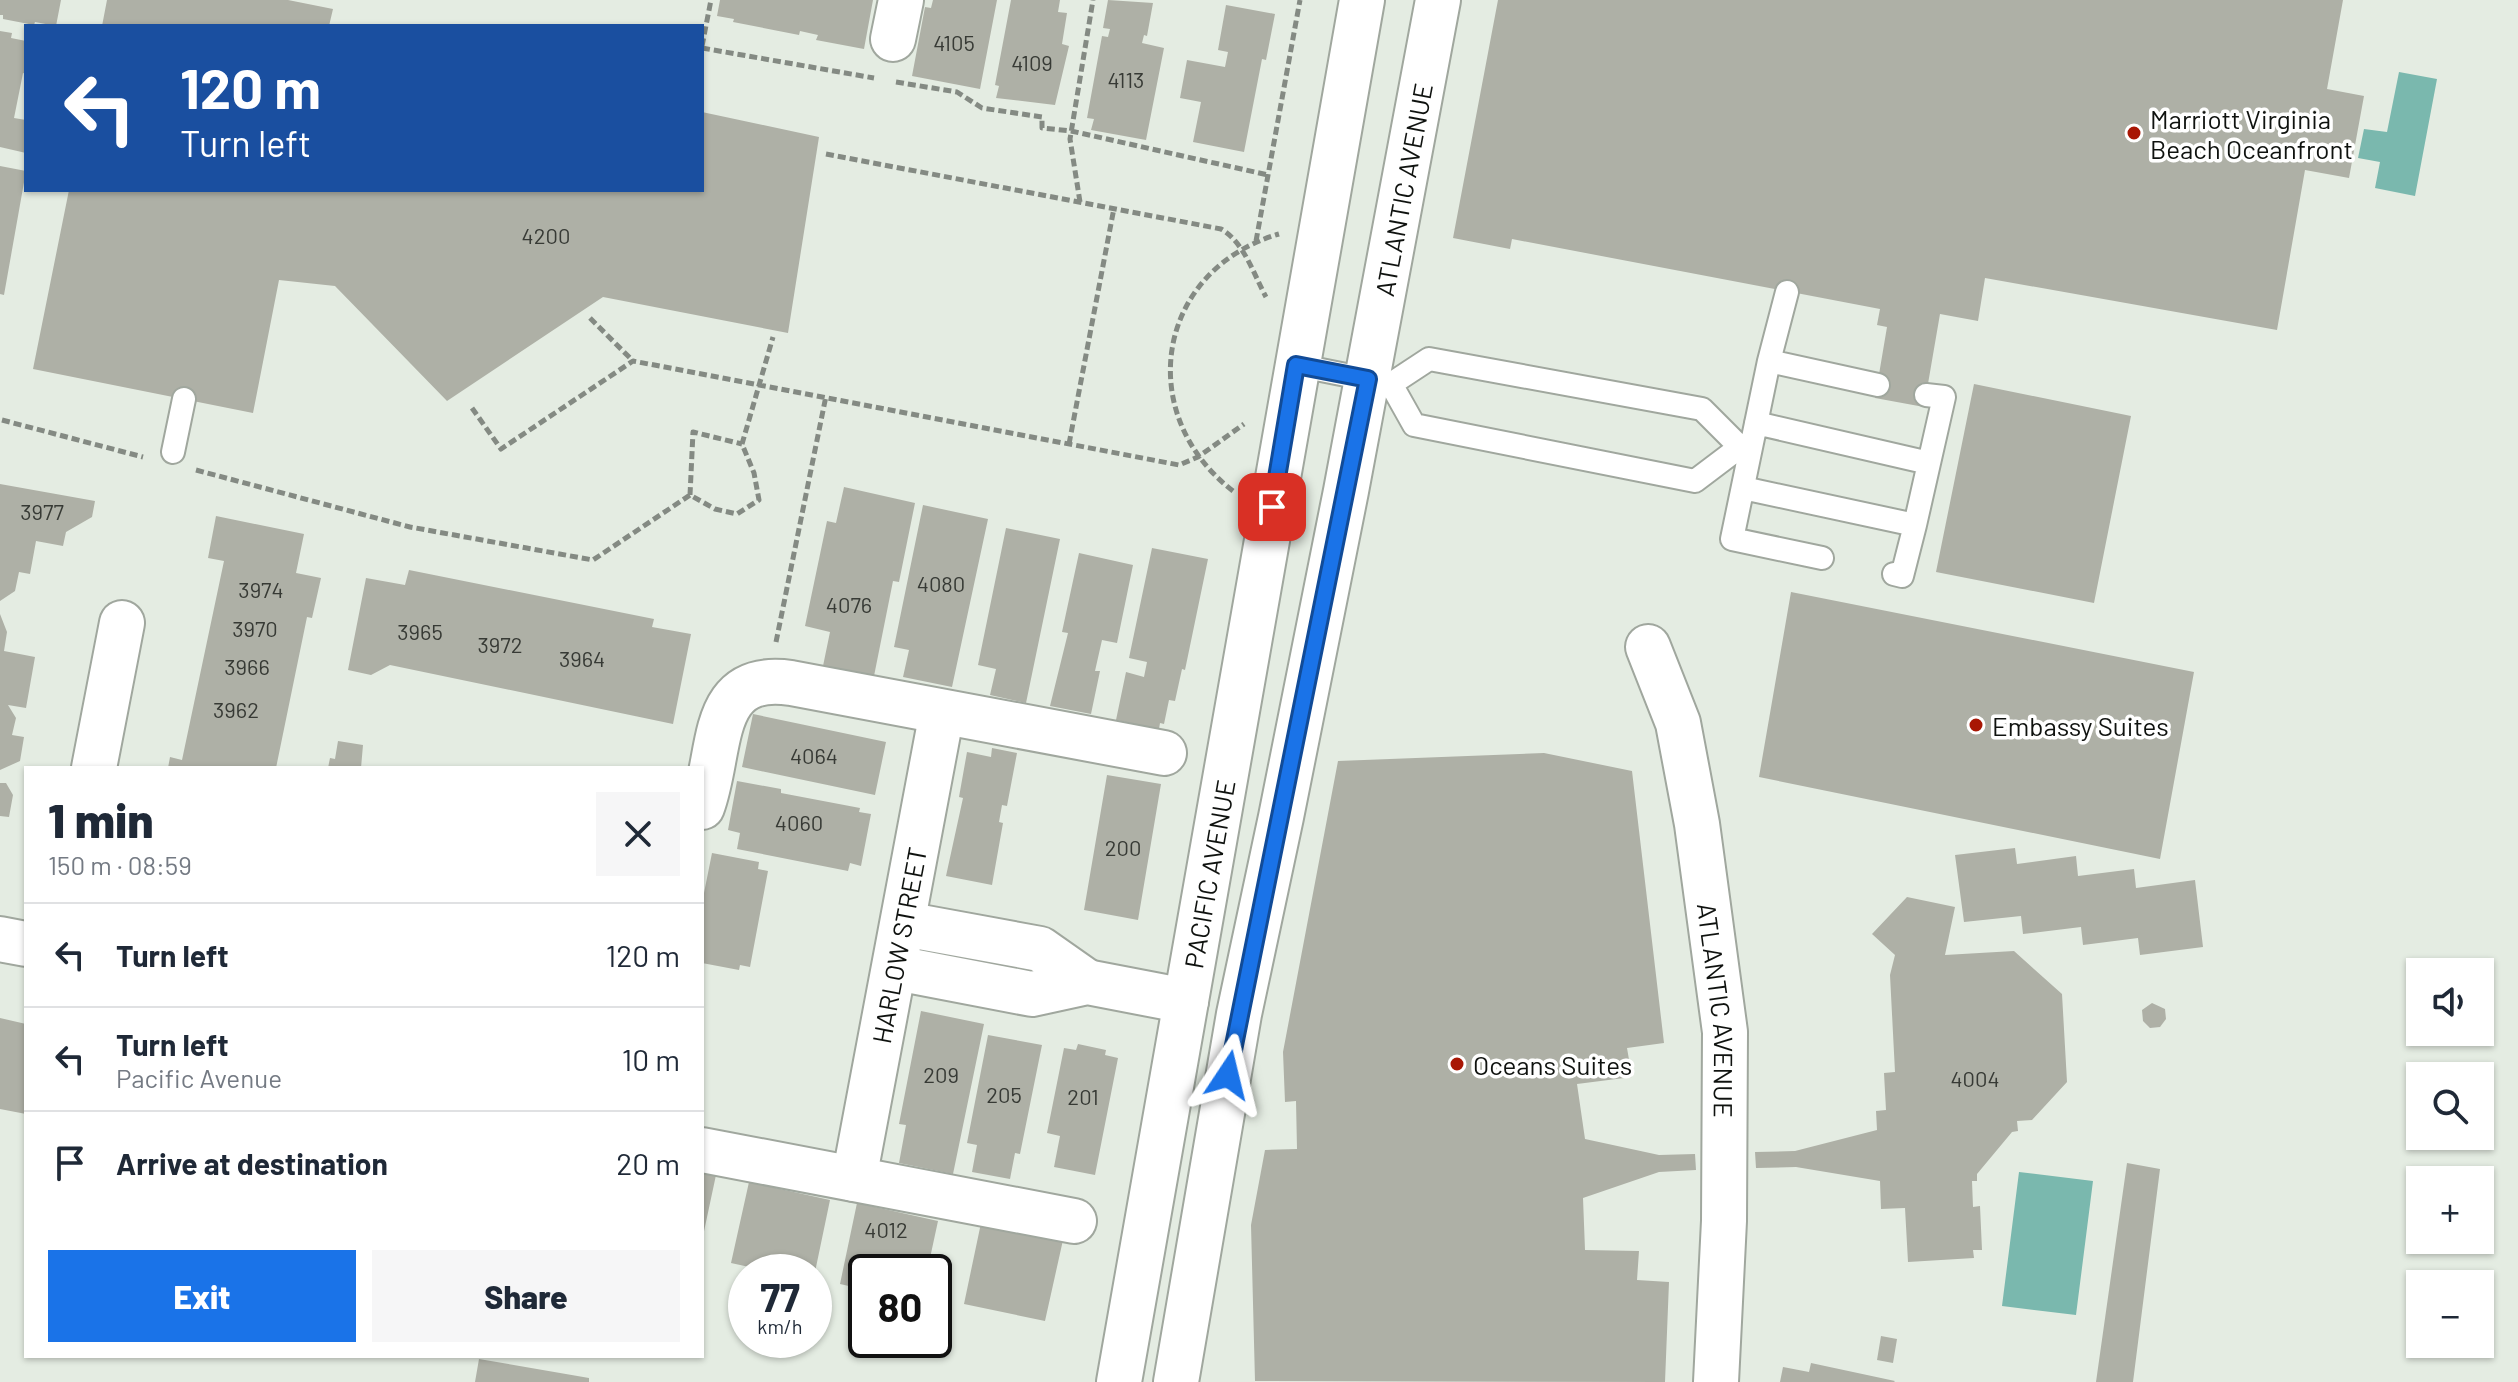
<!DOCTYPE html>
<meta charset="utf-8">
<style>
:root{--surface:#fff;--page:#f6f6f7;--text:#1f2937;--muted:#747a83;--line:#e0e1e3;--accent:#1a73e8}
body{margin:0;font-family:Barlow,sans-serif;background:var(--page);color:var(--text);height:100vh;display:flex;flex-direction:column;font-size:30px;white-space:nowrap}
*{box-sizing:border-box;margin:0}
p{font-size:26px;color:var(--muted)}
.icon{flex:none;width:44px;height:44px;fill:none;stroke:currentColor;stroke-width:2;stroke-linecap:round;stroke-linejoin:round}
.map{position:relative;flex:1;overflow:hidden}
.sheet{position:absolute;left:24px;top:766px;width:680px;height:592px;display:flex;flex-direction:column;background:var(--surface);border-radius:0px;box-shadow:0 2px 6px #0004}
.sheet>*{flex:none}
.guide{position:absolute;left:24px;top:24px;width:680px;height:168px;border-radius:0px;box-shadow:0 2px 6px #0004;background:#1a4fa0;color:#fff;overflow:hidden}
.controls{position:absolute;left:2406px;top:958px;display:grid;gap:16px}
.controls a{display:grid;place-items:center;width:88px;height:88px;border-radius:0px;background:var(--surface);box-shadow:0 2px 6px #0004;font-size:40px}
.speed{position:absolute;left:728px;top:1254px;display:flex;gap:16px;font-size:40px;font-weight:700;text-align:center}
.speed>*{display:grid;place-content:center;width:104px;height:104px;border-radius:50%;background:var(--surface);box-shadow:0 2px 6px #0004;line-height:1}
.speed small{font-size:20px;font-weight:400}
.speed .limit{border:4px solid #111;border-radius:12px;background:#fff;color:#111}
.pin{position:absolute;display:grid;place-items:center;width:68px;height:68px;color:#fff;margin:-34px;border-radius:16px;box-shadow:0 4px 12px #0006}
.me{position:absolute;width:88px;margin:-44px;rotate:10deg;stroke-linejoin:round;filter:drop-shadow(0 0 6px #0008)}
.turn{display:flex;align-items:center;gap:28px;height:168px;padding:0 24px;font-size:36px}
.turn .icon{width:104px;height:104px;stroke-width:2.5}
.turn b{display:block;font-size:56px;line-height:68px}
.round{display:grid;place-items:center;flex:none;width:84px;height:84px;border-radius:0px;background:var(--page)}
.head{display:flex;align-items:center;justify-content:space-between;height:136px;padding:0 24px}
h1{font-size:48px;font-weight:800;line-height:60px}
.cta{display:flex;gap:16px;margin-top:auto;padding:16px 24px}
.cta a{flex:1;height:92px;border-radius:0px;background:var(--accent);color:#fff;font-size:32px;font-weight:800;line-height:92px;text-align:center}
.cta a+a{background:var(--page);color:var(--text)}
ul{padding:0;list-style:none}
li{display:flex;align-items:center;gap:24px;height:104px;padding:0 24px;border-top:2px solid var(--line)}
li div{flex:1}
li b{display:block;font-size:30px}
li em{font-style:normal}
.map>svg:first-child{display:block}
</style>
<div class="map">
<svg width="2518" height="1382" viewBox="0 0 2518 1382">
<rect width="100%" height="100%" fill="#e4ece2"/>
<path fill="#7ab8ae" d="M 2399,72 L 2437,79 L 2415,196 L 2375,188 L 2380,162 L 2358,158 L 2364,129 L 2387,132 Z
M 2019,1172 L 2093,1181 L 2076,1315 L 2002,1306 Z"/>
<path fill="#aeb0a6" d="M 0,0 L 61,0 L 56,26 L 35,22 L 34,25 L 3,19 L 3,15 L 0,15 Z
M 107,0 L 288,0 L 333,9 L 329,26 L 102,26 Z
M 720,0 L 873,0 L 864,49 L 816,40 L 818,35 L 800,31 L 799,35 L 733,22 L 734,19 L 717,16 Z
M 933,0 L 997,0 L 980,89 L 912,76 L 925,7 L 931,8 Z
M 1011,0 L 1060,0 L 1058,12 L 1067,13 L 1062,44 L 1069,46 L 1055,105 L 996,98 L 999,86 L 995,85 Z
M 1108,0 L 1153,3 L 1147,36 L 1144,35 L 1142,43 L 1164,48 L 1146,140 L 1091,130 L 1094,119 L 1087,118 L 1102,36 L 1108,37 L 1110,29 L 1103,28 Z
M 1498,0 L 2343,0 L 2327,89 L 2364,96 L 2349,178 L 2305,170 L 2277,330 L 1985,278 L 1978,321 L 1940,314 L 1924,407 L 1875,398 L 1887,327 L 1877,325 L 1880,309 L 1512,239 L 1510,249 L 1453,238 Z
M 1226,5 L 1275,14 L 1266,60 L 1262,59 L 1244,152 L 1193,142 L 1201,102 L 1180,98 L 1187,60 L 1225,67 L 1228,52 L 1218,50 Z
M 0,31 L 12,33 L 11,38 L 26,41 L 26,74 L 23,73 L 14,118 L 26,120 L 26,153 L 0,147 Z
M 702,112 L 819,137 L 788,333 L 603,297 L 447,401 L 335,286 L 279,280 L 253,413 L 33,369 L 69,190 L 702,190 Z
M 0,166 L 26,171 L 4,295 L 0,294 Z
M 1974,384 L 2131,416 L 2094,603 L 1936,572 Z
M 0,484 L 95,501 L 92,517 L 66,532 L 63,546 L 36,541 L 30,574 L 19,572 L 15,591 L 0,601 Z
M 844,487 L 915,503 L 899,582 L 893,581 L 874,676 L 823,666 L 830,632 L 805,626 L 827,521 L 836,523 Z
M 923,505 L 988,519 L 952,687 L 903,677 L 909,650 L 894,647 Z
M 216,516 L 304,534 L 296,573 L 321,578 L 312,618 L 307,617 L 276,768 L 168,768 L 170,757 L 182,760 L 224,561 L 208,558 Z
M 1006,528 L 1060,539 L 1026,703 L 990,695 L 996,669 L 978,665 Z
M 1152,548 L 1208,559 L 1185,670 L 1182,669 L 1175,701 L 1169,700 L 1164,724 L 1160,723 L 1159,729 L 1116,720 L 1126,672 L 1144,677 L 1147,662 L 1129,658 Z
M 1079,553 L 1133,565 L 1117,643 L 1102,640 L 1095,671 L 1100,671 L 1091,714 L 1050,706 L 1068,633 L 1062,632 Z
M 409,570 L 654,619 L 652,627 L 691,634 L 673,724 L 390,665 L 371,675 L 348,670 L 366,578 L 405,585 Z
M 1791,592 L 2194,672 L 2160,859 L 1759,777 Z
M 0,614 L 7,632 L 4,651 L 35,657 L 26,708 L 8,705 L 16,718 L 12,735 L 24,737 L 20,761 L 0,770 Z
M 753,714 L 886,742 L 875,795 L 742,767 Z
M 338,741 L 363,745 L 361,768 L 328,768 L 330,758 L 335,759 Z
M 992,748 L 1017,753 L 1007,806 L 1002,805 L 999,822 L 1003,823 L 992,885 L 946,876 L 963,798 L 959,797 L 967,752 L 991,757 Z
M 1544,753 L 1632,771 L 1664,1043 L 1627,1048 L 1632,1077 L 1577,1084 L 1585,1139 L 1659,1155 L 1695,1154 L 1696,1170 L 1659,1172 L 1583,1198 L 1585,1250 L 1639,1251 L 1637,1280 L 1669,1282 L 1665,1382 L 1255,1381 L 1251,1225 L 1265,1150 L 1297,1149 L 1296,1101 L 1285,1102 L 1283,1052 L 1338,761 Z
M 1107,775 L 1161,784 L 1138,920 L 1084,910 Z
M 737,781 L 781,789 L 781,793 L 860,808 L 859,812 L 871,814 L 861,866 L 850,863 L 848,871 L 737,849 L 740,833 L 728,830 Z
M 0,783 L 6,783 L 13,795 L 9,817 L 0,816 Z
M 2015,848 L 2017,864 L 2076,856 L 2078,876 L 2134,869 L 2136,888 L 2195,880 L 2203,947 L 2140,955 L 2138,938 L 2083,945 L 2081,927 L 2023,934 L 2021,916 L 1964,922 L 1955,855 Z
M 712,853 L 759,862 L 758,869 L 768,871 L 750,967 L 740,965 L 739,970 L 702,963 L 702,903 Z
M 1907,897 L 1955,907 L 1945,955 L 2014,951 L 2062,994 L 2067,1082 L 2032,1120 L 2017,1121 L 2018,1131 L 2012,1132 L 1977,1174 L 1977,1181 L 1972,1181 L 1973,1207 L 1980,1206 L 1982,1250 L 1973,1250 L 1974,1258 L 1908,1262 L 1905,1208 L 1881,1209 L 1880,1181 L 1796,1167 L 1756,1168 L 1755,1152 L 1795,1151 L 1877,1130 L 1876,1111 L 1886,1110 L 1884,1073 L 1895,1072 L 1890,975 L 1895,955 L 1872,934 Z
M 2152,1003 L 2165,1009 L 2166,1019 L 2160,1027 L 2150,1028 L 2143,1021 L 2142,1010 Z
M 921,1011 L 984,1024 L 953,1174 L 899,1163 L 906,1125 L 899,1124 Z
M 0,1018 L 26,1024 L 26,1114 L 0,1109 Z
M 988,1035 L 1042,1045 L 1020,1154 L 1015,1153 L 1010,1179 L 972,1172 L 977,1145 L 967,1143 Z
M 1078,1044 L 1106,1050 L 1105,1055 L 1118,1058 L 1095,1175 L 1054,1167 L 1060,1136 L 1047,1133 L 1064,1048 L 1076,1050 Z
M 2127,1163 L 2160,1169 L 2133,1382 L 2096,1382 Z
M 702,1172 L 716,1175 L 703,1236 L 702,1236 Z
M 749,1182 L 830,1200 L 815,1272 L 772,1272 L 731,1263 Z
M 857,1203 L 938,1221 L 927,1272 L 866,1272 L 866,1290 L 840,1284 Z
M 981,1223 L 1063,1240 L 1045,1321 L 964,1304 Z
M 1881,1336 L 1897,1339 L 1893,1363 L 1877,1360 Z
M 479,1359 L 589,1378 L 589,1382 L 475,1382 Z
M 1811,1363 L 1895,1381 L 1894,1382 L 1780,1382 L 1783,1367 L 1809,1372 Z"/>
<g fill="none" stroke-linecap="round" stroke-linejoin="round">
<g stroke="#a0a79e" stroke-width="26">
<path id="service" d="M 1787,292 L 1769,361 L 1732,539 L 1822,558
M 1769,361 L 1878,385
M 1296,365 L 1391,384 L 1429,359 L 1702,409 L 1740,447 L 1750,450
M 1391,384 L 1414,425 L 1695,481 L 1740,447
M 1756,423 L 1929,463
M 173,452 L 184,399
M 1743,488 L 1915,525 L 1944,397 L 1926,395
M 1894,574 L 1902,576 L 1915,525"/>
</g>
<g stroke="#a0a79e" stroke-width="48">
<g id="minor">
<path d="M 893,39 L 901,0"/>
<path id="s1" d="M 1648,647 L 1678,723 L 1697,824 L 1725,1032 L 1724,1221 L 1716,1382"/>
<path d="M 94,768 L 122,623"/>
<path d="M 702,807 C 723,751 707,671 791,683 L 1164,753"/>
<path d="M 904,924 L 1040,949 L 1087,982"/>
<path d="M 0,939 L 26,944"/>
<path d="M 896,968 L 1032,994 L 1087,982 L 1186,1001"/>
<path d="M 702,1150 L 1074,1221"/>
<path id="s2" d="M 854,1179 L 942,712"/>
</g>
</g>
<g stroke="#a0a79e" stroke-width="48">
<g id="trunk">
<path id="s3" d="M 1119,1382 L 1362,0"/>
<path id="s4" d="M 1176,1382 L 1239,1014 L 1281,817 L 1346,491 L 1438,0"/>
</g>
</g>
<path stroke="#848a83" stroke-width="5" stroke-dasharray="8 4" stroke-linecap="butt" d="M 702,46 L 711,0
M 702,48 L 874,78
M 896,82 L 957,92 L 982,108 L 1042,117 L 1042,128 L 1071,131 L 1268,175
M 826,154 L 1221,229 C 1244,242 1254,275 1266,297
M 1080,202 L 1070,139 L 1093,0
M 1256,241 L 1300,0
M 590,318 L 633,361
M 472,408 L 501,449 L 633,361 L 1179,465 L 1198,457 L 1244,424
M 2,420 L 143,457
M 1069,444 L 1114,208
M 196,470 L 410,527 L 593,560 L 690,495 L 715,509 L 737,514 L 759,500 L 754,473 L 742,444 L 773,337
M 1233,491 C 1133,414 1156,270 1279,234
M 690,495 L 693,432 L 742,444
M 776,642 L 826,396"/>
<use href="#service" stroke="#fff" stroke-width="22"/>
<use href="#minor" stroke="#fff" stroke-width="44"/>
<use href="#trunk" stroke="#fff" stroke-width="44"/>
</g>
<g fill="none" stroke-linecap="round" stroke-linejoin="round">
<g stroke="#114b97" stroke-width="20">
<path id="route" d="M 1228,1075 L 1368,379 L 1296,365 L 1272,507"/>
</g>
<use href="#route" stroke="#1a73e8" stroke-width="14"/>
</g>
<g fill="#a81604" stroke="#fff" stroke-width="3">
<circle cx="2134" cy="133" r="8"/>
<circle cx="1976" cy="725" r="8"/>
<circle cx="1457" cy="1064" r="8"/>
</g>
<g text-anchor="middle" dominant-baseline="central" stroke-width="7" stroke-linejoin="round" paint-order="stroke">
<g font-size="22" fill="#373a35">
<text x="954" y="42">4105</text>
<text x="1032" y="62">4109</text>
<text x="1126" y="79">4113</text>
<text x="546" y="235">4200</text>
<text x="42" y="511">3977</text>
<text x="941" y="583">4080</text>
<text x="261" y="589">3974</text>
<text x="849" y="604">4076</text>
<text x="255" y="628">3970</text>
<text x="420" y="631">3965</text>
<text x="500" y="644">3972</text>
<text x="582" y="658">3964</text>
<text x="247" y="666">3966</text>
<text x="236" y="709">3962</text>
<text x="814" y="755">4064</text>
<text x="799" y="822">4060</text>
<text x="1123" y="847">200</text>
<text x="941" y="1074">209</text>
<text x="1975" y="1078">4004</text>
<text x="1004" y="1094">205</text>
<text x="1083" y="1096">201</text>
<text x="886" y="1229">4012</text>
</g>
<g font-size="26" fill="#0f120f" stroke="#fff" text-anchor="start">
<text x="2150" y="118">Marriott Virginia<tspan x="2150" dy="30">Beach Oceanfront</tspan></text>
<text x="1992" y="725">Embassy Suites</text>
<text x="1473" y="1064">Oceans Suites</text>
</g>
<g font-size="26" fill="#0f120f" stroke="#fff">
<text stroke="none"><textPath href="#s4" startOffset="1214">ATLANTIC AVENUE</textPath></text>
<text stroke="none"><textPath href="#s3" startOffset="516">PACIFIC AVENUE</textPath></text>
<text stroke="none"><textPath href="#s2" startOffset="238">HARLOW STREET</textPath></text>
<text stroke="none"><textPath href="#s1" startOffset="372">ATLANTIC AVENUE</textPath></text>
</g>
</g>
</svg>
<div class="controls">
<a><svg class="icon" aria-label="sound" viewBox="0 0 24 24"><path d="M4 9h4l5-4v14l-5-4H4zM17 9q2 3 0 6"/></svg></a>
<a><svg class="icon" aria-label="search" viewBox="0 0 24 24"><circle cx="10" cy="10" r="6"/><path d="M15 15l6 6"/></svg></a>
<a>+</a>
<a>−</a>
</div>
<div class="speed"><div>77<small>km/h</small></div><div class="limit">80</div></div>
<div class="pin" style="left:1272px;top:507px;background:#d93025"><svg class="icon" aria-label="arrive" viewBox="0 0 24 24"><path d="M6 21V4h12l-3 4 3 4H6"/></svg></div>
<svg class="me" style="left:1228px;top:1075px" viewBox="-20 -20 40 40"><path d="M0-17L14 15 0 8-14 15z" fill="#1a73e8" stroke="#fff" stroke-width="4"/></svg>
<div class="guide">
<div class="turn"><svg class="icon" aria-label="left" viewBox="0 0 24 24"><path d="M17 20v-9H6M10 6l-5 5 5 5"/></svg><div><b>120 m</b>Turn left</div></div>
</div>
<section class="sheet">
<div class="head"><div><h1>1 min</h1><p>150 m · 08:59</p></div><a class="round"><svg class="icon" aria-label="close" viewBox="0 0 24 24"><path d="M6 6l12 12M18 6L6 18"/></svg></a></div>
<ul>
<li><svg class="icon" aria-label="left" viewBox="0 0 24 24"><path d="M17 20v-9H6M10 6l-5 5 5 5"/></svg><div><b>Turn left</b></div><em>120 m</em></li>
<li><svg class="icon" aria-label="left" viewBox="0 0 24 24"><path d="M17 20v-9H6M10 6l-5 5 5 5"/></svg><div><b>Turn left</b><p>Pacific Avenue</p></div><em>10 m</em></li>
<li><svg class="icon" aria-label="arrive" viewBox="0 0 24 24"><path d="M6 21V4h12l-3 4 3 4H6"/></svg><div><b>Arrive at destination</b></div><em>20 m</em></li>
</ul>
<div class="cta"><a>Exit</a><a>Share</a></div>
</section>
</div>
